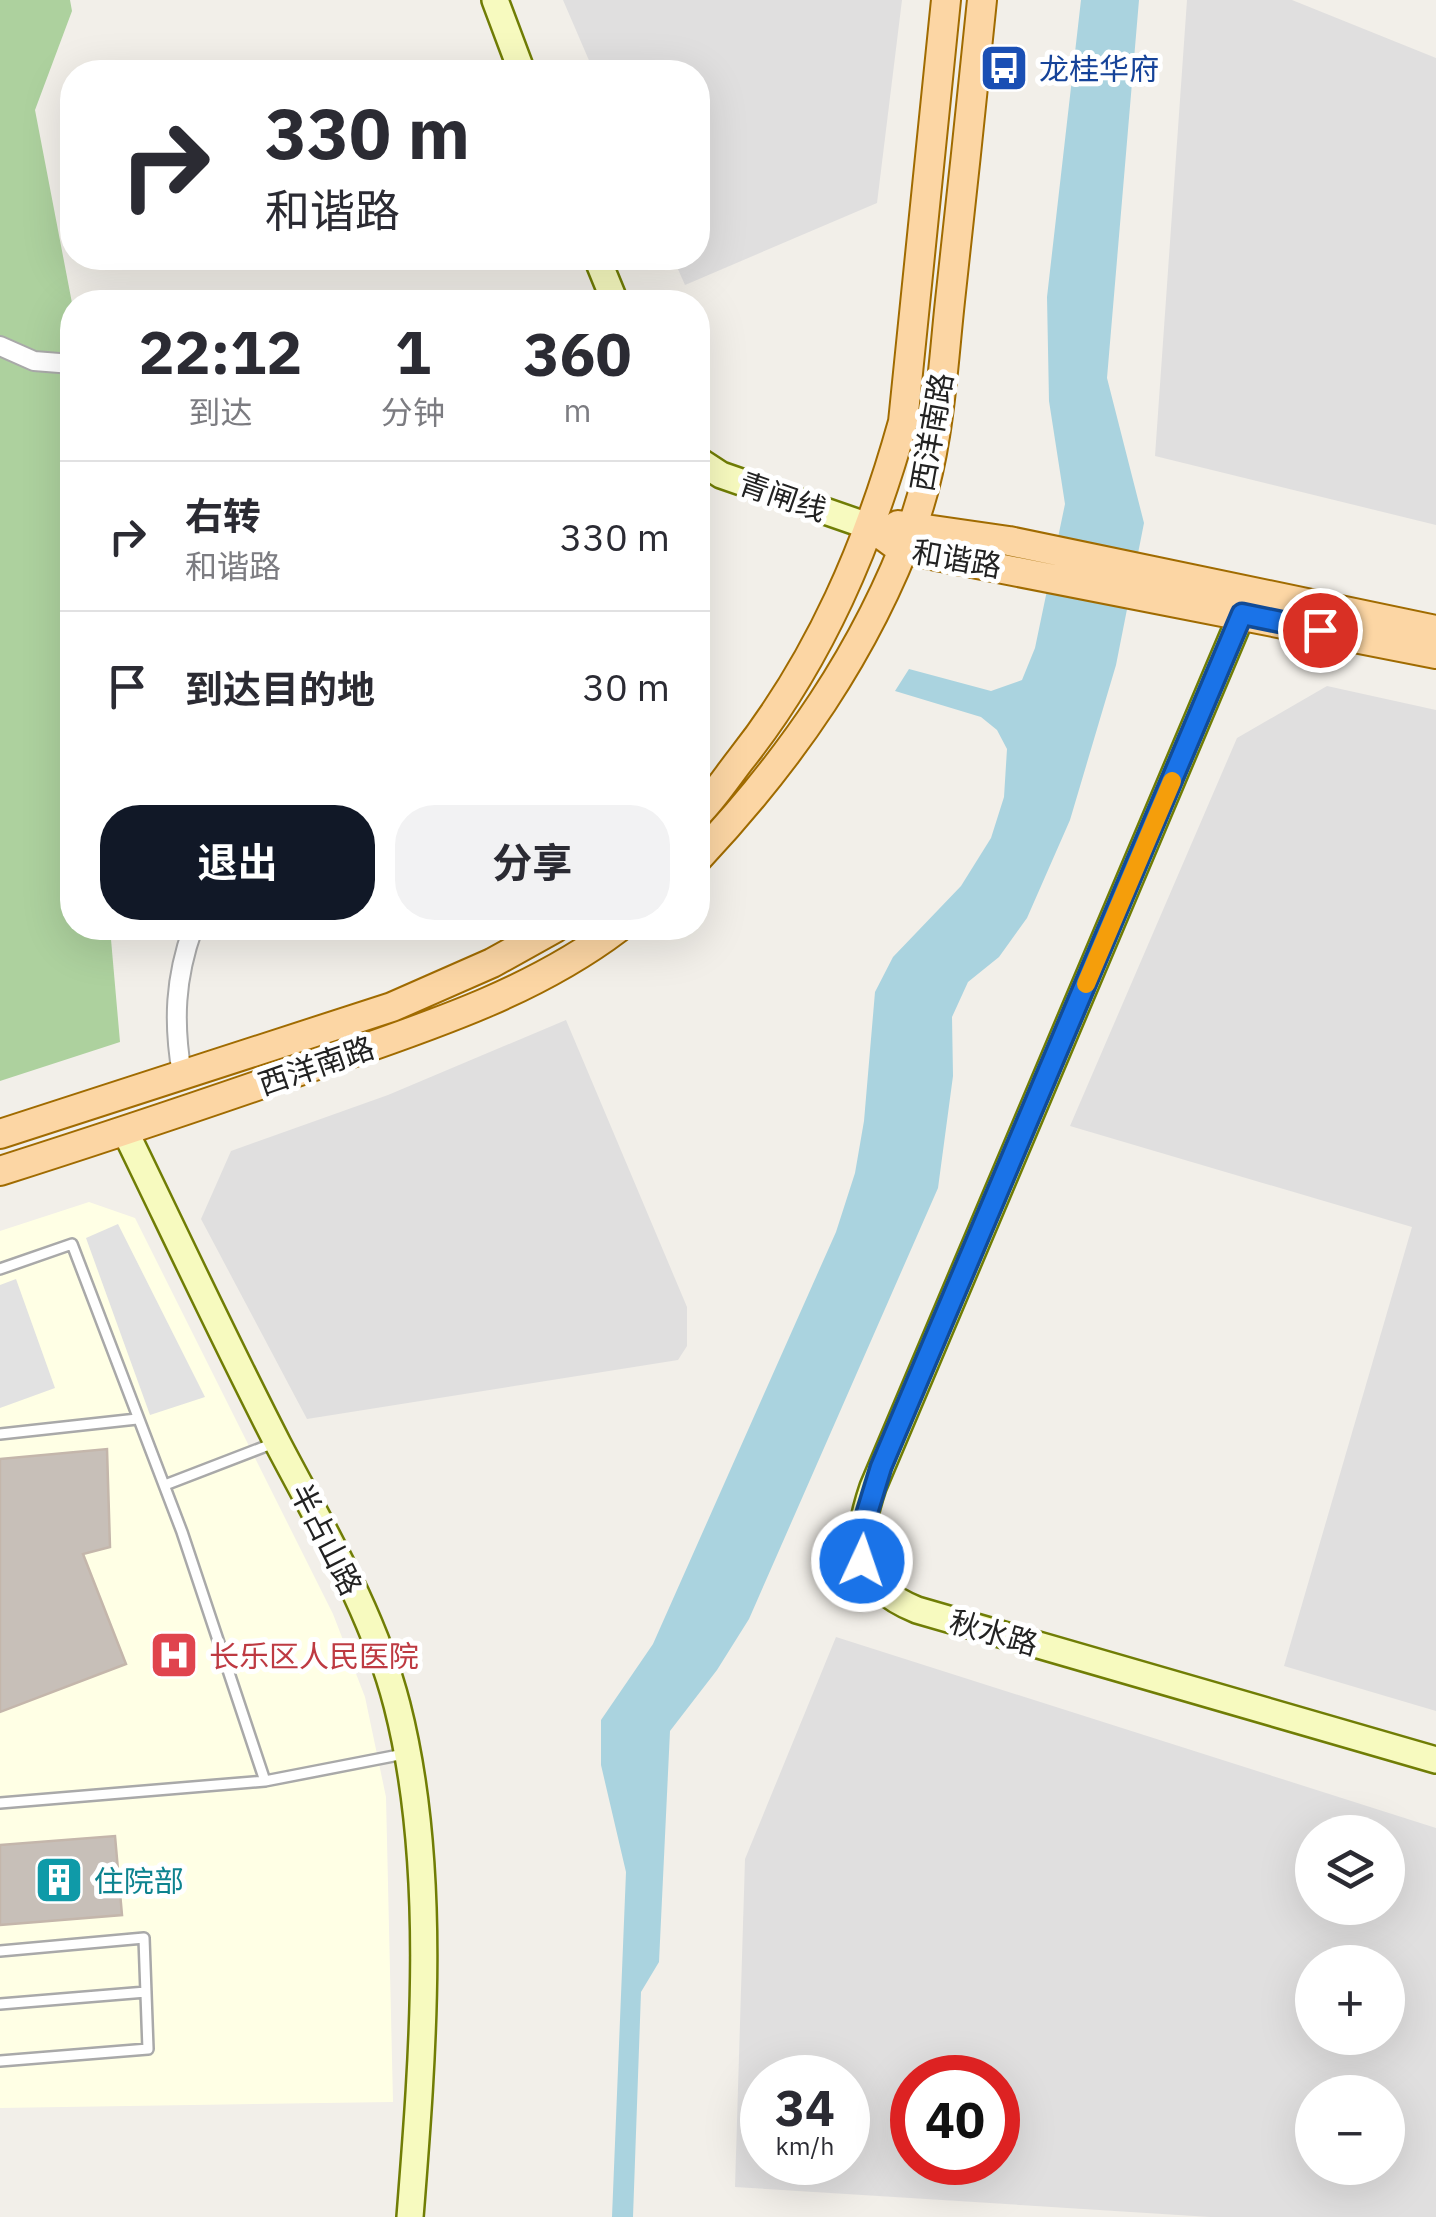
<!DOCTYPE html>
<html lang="zh">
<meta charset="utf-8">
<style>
:root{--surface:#fff;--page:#f2f2f3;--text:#2b2b33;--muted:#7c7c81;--line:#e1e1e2;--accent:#111827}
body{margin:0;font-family:"IBM Plex Sans","Noto Sans SC",sans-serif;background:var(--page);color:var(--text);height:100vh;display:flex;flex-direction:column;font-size:38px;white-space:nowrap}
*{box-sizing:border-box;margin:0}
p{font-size:32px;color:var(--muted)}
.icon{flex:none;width:55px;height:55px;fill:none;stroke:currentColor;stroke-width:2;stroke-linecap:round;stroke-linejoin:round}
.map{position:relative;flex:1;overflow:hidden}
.sheet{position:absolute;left:60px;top:290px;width:650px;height:650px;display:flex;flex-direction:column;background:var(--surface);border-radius:40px;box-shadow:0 10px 40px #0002}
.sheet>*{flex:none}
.hud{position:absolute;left:60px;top:60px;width:650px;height:210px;border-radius:40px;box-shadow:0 10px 40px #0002;background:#fff;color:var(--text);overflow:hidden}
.controls{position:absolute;left:1295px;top:1815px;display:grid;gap:20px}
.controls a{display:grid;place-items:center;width:110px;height:110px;border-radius:50%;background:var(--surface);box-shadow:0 10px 40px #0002;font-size:50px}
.speed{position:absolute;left:740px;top:2055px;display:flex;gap:20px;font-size:50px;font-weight:700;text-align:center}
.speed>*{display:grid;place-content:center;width:130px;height:130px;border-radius:50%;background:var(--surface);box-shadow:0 10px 40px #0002;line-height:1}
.speed small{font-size:25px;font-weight:400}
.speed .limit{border:15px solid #d22;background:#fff;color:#111}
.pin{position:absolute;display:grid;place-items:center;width:85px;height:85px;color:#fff;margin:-42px;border:5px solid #fff;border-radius:50%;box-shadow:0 2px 10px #0007}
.me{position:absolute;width:110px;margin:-55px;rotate:3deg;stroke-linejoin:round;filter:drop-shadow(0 0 8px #0008)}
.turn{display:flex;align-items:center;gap:35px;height:210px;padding:0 40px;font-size:45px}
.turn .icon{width:130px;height:130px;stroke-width:2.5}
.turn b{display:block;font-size:70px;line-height:85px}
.eta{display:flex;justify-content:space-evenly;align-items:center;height:170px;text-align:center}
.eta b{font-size:60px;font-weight:700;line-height:70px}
.button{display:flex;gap:20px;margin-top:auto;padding:20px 40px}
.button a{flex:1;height:115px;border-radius:40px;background:var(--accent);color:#fff;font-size:40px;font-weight:700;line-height:115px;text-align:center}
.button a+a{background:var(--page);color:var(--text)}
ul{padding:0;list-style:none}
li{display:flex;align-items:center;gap:30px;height:150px;padding:0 40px;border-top:2px solid var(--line)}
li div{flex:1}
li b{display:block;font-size:38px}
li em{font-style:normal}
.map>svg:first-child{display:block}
</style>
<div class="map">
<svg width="1436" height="2217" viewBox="0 0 1436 2217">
<rect width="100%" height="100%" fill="#f2efe9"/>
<path fill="#e0dfdf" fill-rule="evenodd" d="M 563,0 L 902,0 L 877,203 L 685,285 L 673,258 L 698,258 L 698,72 L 594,72 Z
M 1187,0 L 1292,0 L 1436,58 L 1436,525 L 1155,456 Z
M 1327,686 L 1436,710 L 1436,1711 L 1284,1666 L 1412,1227 L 1070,1126 L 1237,738 Z
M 566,1020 L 687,1307 L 687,1346 L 678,1360 L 307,1419 L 201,1219 L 231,1151 L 388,1095 Z
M 836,1637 L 1436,1828 L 1436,2217 L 1210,2217 L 735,2187 L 745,1859 ZM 1388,1832 L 1388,1908 L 1312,1908 L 1312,1832 ZM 1388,1962 L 1388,2038 L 1312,2038 L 1312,1962 ZM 762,2078 L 848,2078 L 848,2162 L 762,2162 ZM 912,2078 L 998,2078 L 998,2162 L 912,2162 ZM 1388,2092 L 1388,2168 L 1312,2168 L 1312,2092 Z"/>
<path fill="#ffffe5" d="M 89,1202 L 135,1218 L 333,1614 L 365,1697 L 386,1797 L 393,2102 L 0,2108 L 0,1231 Z"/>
<path fill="#add19e" d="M 0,0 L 70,0 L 72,11 L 35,110 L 72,303 L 72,928 L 110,928 L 120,1042 L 0,1081 Z"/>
<path fill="#e2e2e2" d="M 118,1224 L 205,1397 L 150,1415 L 86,1238 Z
M 16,1279 L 55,1388 L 0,1408 L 0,1285 Z"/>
<path fill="#aad3df" d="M 1081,0 L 1139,0 L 1107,378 L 1144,523 L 1116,665 L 1070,820 L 1027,918 L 999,957 L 968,982 L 952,1017 L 953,1076 L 938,1188 L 749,1619 L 717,1670 L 670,1731 L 659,1962 L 641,1992 L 633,2217 L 612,2217 L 626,1872 L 601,1765 L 601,1720 L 653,1644 L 836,1232 L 855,1173 L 864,1121 L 875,992 L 893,957 L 961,886 L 991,838 L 1004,797 L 1007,749 L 997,730 L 981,717 L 895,691 L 909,669 L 991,691 L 1022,680 L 1035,648 L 1065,504 L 1049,401 L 1047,297 Z"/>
<path fill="#c7bfb8" stroke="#c4b6ab" stroke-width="2.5" d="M 107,1449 L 110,1547 L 83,1554 L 126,1664 L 0,1712 L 0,1459 Z
M 115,1836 L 122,1915 L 0,1925 L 0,1845 Z"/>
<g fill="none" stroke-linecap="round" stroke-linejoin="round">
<g stroke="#a9a9a9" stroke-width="14">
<path id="lane" d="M 0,1269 L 72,1244 L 182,1532 L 265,1781
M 0,1434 L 137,1419
M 165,1485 L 274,1443
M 0,1803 L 265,1781 L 404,1754
M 0,1951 L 144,1938 L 148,2049 L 0,2061
M 0,2004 L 146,1992"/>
</g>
<g stroke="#a9a9a9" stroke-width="22">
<path id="street" d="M 0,346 L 34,361 L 72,364
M 182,1074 C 173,1022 175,978 193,928"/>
</g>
<g stroke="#707d05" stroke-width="30">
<path id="secondary" d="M 495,0 L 522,72
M 597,258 L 615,302
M 698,460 L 721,475 L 871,527
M 1242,614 L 873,1487 C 853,1546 855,1585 917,1610 L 1436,1760
M 125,1131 C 176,1236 225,1341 278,1444 C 322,1528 373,1612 397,1705 C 438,1865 423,2054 410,2217"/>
</g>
<g stroke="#a06b00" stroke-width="32">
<path id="primary" d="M 898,525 L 1009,541 L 1436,630
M 886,538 L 901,549 L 1436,654
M 698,813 C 714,797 727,777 741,759 C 820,659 869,544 903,422 L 946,0
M 698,858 C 790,760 866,652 913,524 C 939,453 942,375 950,301 C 961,201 972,100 982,0
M 0,1134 L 392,1007 L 492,963 L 555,928
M 0,1171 C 107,1137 214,1101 320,1064 C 423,1028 531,994 618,928"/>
</g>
<use href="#lane" stroke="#fff" stroke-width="9"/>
<use href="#street" stroke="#fff" stroke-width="18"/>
<use href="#secondary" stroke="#f7fabf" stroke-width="25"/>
<use href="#primary" stroke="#fcd6a4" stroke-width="28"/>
</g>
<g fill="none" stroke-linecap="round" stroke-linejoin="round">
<g stroke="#114b97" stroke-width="25">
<path id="route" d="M 862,1561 L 862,1529 L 881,1467 L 1242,614 L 1320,630"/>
</g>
<use href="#route" stroke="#1a73e8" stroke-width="18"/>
<path stroke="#f59e0b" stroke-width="18" d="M 1086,984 L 1172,781"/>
</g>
<defs>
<g id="bus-square" transform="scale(2.5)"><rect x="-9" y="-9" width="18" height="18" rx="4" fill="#1a4fb4" stroke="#fff"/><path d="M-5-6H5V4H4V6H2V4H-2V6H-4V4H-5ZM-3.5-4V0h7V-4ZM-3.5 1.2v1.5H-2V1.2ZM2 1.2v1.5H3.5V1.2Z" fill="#fff"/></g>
<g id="hospital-square" transform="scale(2.5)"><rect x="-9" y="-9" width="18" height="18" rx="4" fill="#e0444e" stroke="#fff"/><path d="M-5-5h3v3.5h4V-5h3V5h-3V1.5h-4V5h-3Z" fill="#fff"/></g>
<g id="building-square" transform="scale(2.5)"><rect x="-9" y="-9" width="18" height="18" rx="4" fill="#0f9aa8" stroke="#fff"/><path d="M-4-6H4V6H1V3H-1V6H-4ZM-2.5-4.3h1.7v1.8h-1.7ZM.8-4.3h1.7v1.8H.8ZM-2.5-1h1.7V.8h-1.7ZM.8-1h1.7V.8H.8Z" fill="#fff"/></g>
</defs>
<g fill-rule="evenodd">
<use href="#bus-square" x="1004" y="68"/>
<use href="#hospital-square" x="174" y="1655"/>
<use href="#building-square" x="59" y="1880"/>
</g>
<g text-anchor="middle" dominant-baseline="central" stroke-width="10" stroke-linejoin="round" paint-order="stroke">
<g font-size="30" fill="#164399" stroke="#fff" text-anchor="start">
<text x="1039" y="68">龙桂华府</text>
</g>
<g font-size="30" fill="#222" stroke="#fff">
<text transform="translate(931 432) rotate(-80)">西洋南路</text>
<text transform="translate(783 496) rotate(19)">青闸线</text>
<text transform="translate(957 558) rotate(10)">和谐路</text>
<text transform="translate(316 1065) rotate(-19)">西洋南路</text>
<text transform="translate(327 1539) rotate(63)">半占山路</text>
<text transform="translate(994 1632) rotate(16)">秋水路</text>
</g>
<g font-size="30" fill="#be3a42" stroke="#fff" text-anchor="start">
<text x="209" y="1655">长乐区人民医院</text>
</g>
<g font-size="30" fill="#0d838f" stroke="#fff" text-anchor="start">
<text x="94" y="1880">住院部</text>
</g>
</g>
</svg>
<div class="controls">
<a><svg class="icon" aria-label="layers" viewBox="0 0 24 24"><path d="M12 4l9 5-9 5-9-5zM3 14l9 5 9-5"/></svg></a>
<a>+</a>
<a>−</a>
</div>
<div class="speed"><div>34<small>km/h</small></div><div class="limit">40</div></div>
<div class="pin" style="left:1320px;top:630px;background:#d93025"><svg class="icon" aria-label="arrive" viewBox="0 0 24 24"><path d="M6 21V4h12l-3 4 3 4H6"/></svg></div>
<svg class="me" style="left:862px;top:1561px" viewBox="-20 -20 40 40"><circle r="17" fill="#1a73e8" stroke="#fff" stroke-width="3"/><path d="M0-11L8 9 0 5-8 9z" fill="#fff"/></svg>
<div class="hud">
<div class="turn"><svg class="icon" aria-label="right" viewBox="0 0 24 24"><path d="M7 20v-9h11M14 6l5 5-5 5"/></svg><div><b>330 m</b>和谐路</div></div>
</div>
<section class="sheet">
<div class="eta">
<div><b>22:12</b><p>到达</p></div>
<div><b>1</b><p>分钟</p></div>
<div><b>360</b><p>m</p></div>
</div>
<ul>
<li><svg class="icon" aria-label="right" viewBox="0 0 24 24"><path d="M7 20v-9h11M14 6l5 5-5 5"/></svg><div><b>右转</b><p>和谐路</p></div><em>330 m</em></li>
<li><svg class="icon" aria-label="arrive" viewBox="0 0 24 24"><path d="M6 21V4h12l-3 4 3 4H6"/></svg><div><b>到达目的地</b></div><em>30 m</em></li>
</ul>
<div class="button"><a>退出</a><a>分享</a></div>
</section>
</div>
